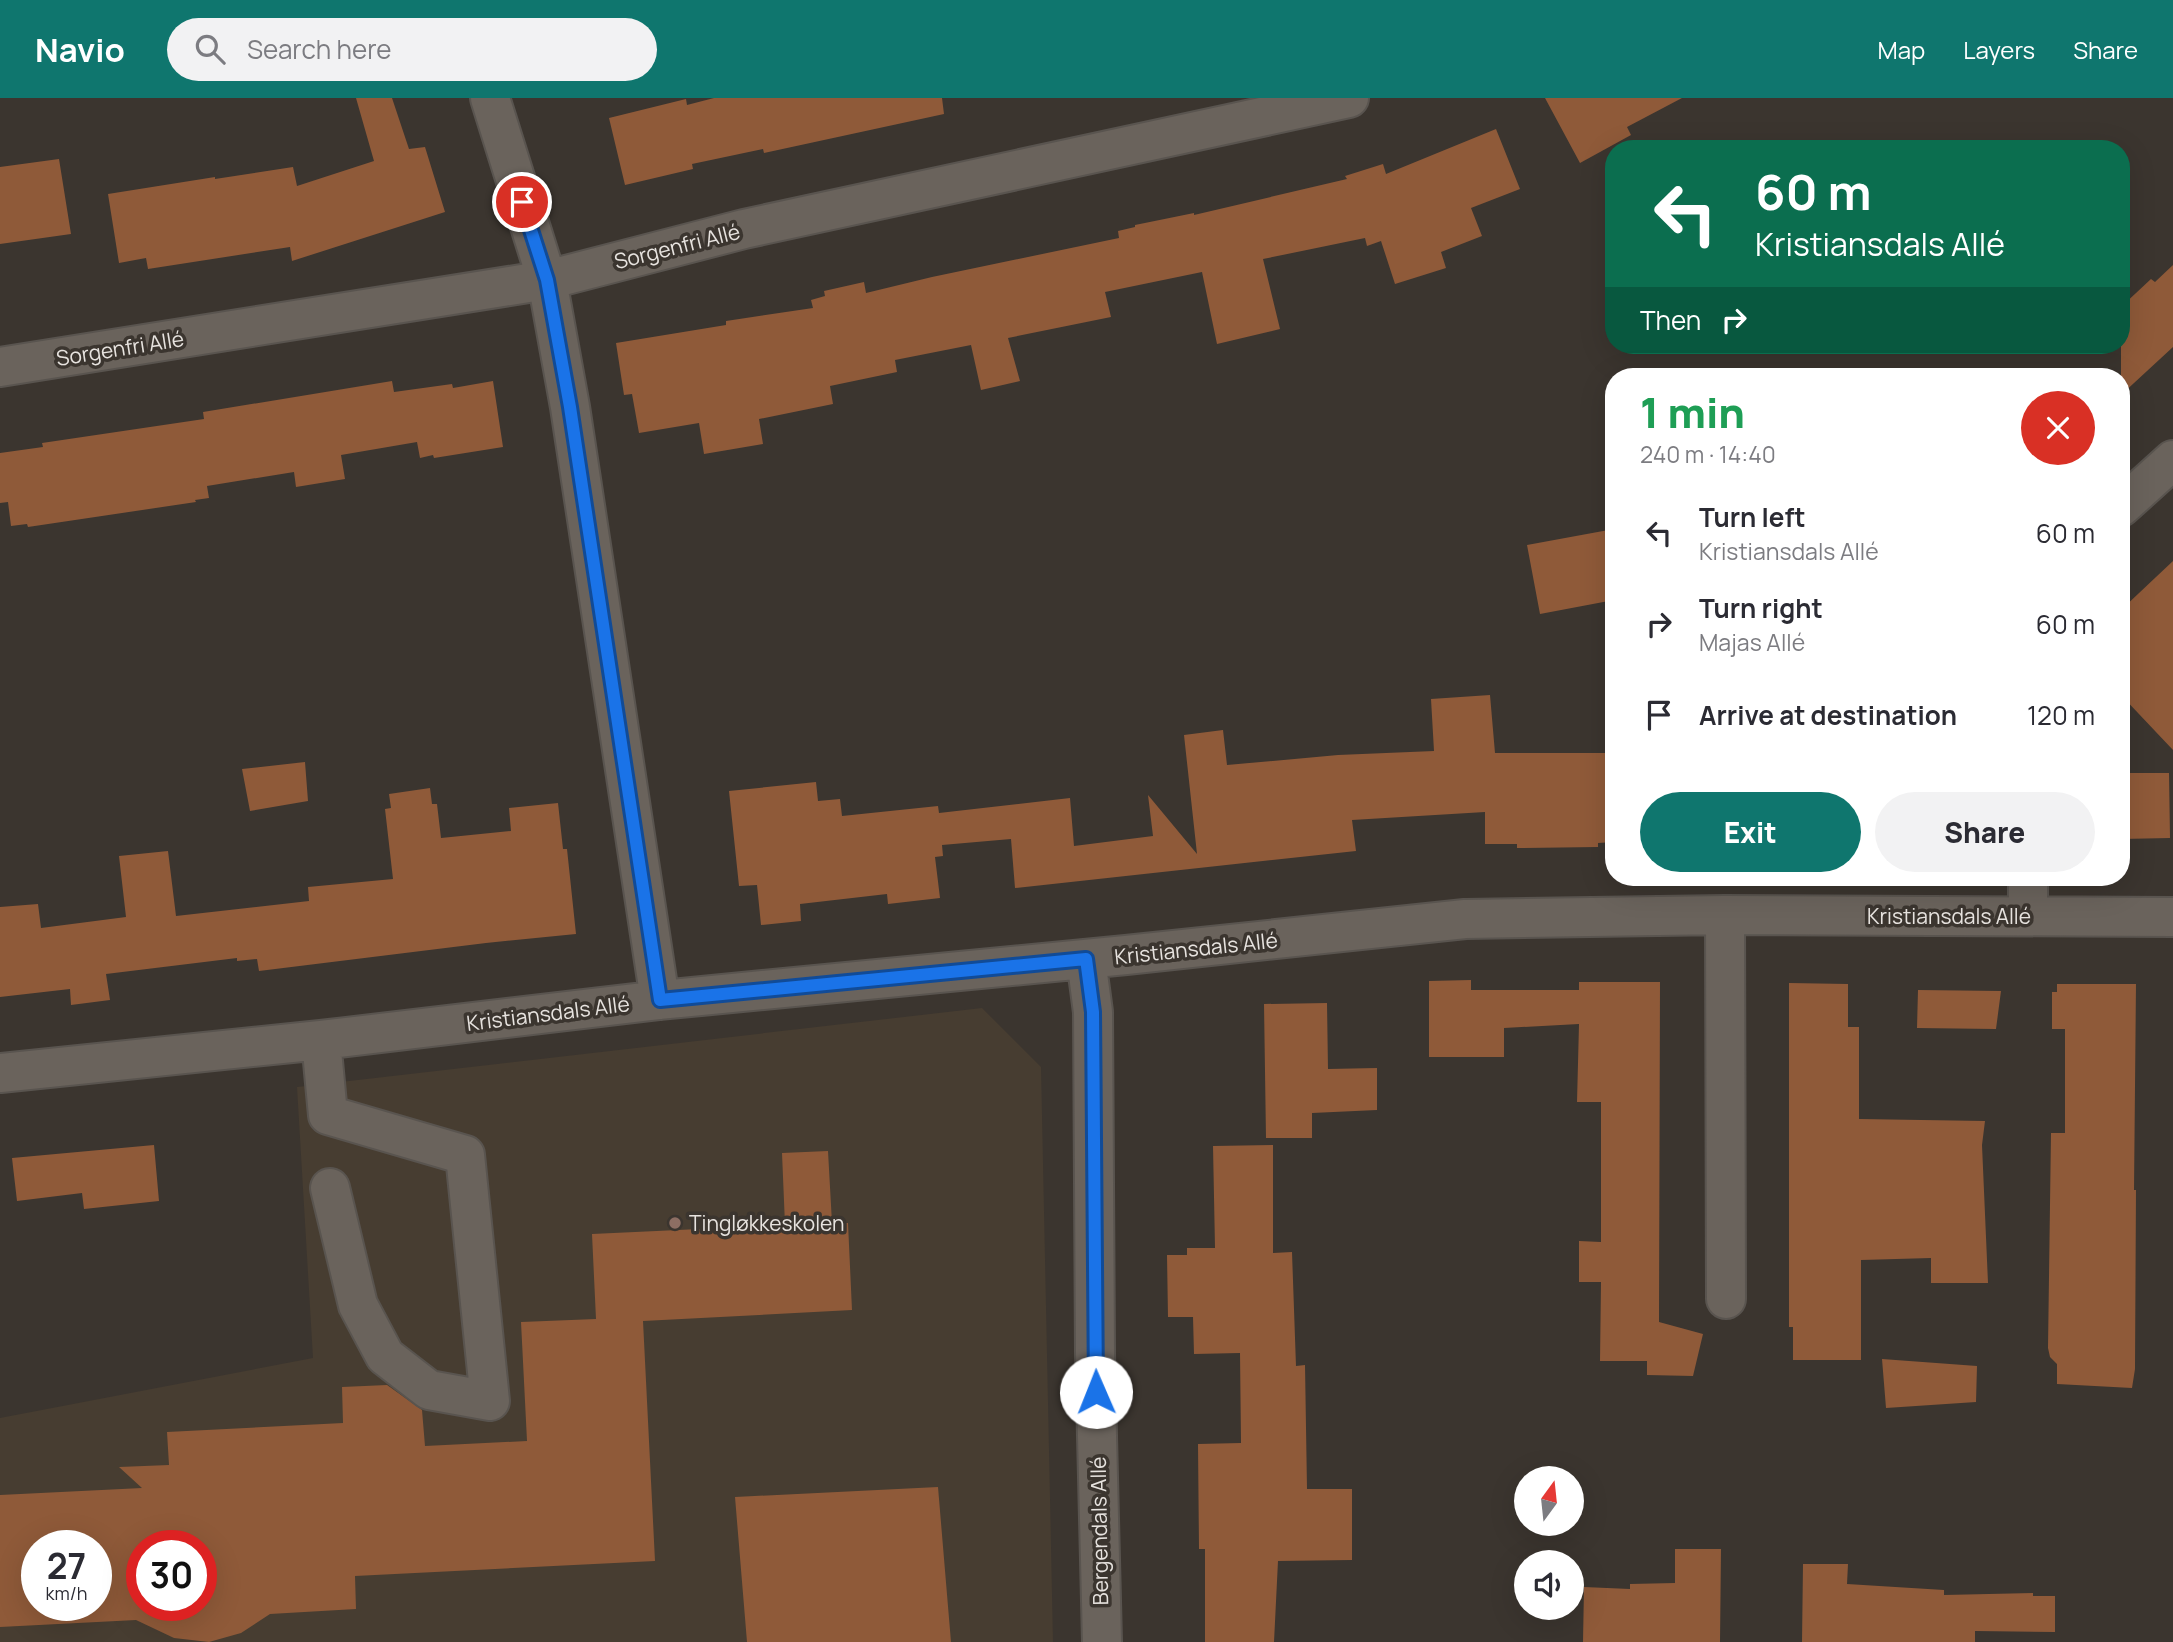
<!DOCTYPE html>
<meta charset="utf-8">
<style>
:root{--surface:#fff;--page:#f2f2f3;--text:#2b2b33;--muted:#7c7c81;--accent:#0f766e}
body{margin:0;font-family:Manrope,sans-serif;background:var(--page);color:var(--text);height:100vh;display:flex;flex-direction:column;font-size:26px;white-space:nowrap}
*{box-sizing:border-box;margin:0}
p{font-size:23px;color:var(--muted)}
.icon{flex:none;width:38px;height:38px;fill:none;stroke:currentColor;stroke-width:2;stroke-linecap:round;stroke-linejoin:round}
.map{position:relative;flex:1;overflow:hidden}
.details{position:absolute;left:1605px;top:270px;width:525px;height:518px;display:flex;flex-direction:column;background:var(--surface);border-radius:28px;box-shadow:0 7px 28px #0002}
.details>*{flex:none}
.guide{position:absolute;left:1605px;top:42px;width:525px;height:214px;border-radius:28px;box-shadow:0 7px 28px #0002;background:#0b6e4f;color:#fff;overflow:hidden}
.needle{width:46px;rotate:15deg}
.tools{position:absolute;left:1514px;top:1368px;display:grid;gap:14px}
.tools a{display:grid;place-items:center;width:70px;height:70px;border-radius:50%;background:var(--surface);box-shadow:0 7px 28px #0002;font-size:35px}
.speed{position:absolute;left:21px;top:1432px;display:flex;gap:14px;font-size:35px;font-weight:700;text-align:center}
.speed>*{display:grid;place-content:center;width:91px;height:91px;border-radius:50%;background:var(--surface);box-shadow:0 7px 28px #0002;line-height:1}
.speed small{font-size:18px;font-weight:400}
.speed .limit{border:10px solid #d22;background:#fff;color:#111}
.pin{position:absolute;display:grid;place-items:center;width:60px;height:60px;color:#fff;margin:-30px;border:4px solid #fff;border-radius:50%;box-shadow:0 2px 7px #0007}
.me{position:absolute;width:77px;margin:-38px;rotate:359deg;stroke-linejoin:round;filter:drop-shadow(0 0 5px #0008)}
.turn{display:flex;align-items:center;gap:24px;height:147px;padding:0 35px;font-size:32px}
.turn .icon{width:91px;height:91px;stroke-width:2.5}
.turn b{display:block;font-size:49px;line-height:60px}
.then{display:flex;align-items:center;height:66px;padding:0 35px;background:#0003;gap:14px;font-size:26px}
.round{display:grid;place-items:center;flex:none;width:74px;height:74px;border-radius:37px;background:var(--page)}
.summary{display:flex;align-items:center;justify-content:space-between;height:119px;padding:0 35px}
h1{font-size:42px;font-weight:800;line-height:52px;color:#1e9e55}
.action{display:flex;gap:14px;margin-top:auto;padding:14px 35px}
.action a{flex:1;height:80px;border-radius:42px;background:var(--accent);color:#fff;font-size:28px;font-weight:800;line-height:80px;text-align:center}
.action a+a{background:var(--page);color:var(--text)}
ul{padding:0;list-style:none}
li{display:flex;align-items:center;gap:21px;height:91px;padding:0 35px}
li div{flex:1}
li b{display:block;font-size:26px}
li em{font-style:normal}
header{display:flex;align-items:center;gap:42px;box-sizing:border-box;height:98px;padding:0 35px;background:var(--accent);color:#fff}
header strong{font-size:33px}
nav{display:flex;gap:38px;margin-inline-start:auto;font-size:24px}
.search{width:490px;height:63px;background:var(--page);display:flex;align-items:center;gap:18px;box-sizing:border-box;padding:0 24px;border-radius:38px;color:var(--muted);font-size:26px}
.map>svg:first-child{display:block}
</style>
<header>
<strong>Navio</strong>
<div class="search"><svg class="icon" aria-label="search" viewBox="0 0 24 24"><circle cx="10" cy="10" r="6"/><path d="M15 15l6 6"/></svg>Search here</div>
<nav><a>Map</a><a>Layers</a><a>Share</a></nav>
</header>
<div class="map">
<svg width="2173" height="1544" viewBox="0 0 2173 1544">
<rect width="100%" height="100%" fill="#3b352f"/>
<path fill="#473d31" fill-rule="evenodd" d="M 982,910 L 1041,969 L 1053,1544 L 0,1544 L 0,1320 L 313,1260 L 297,989 ZM 37,1447 L 96,1447 L 96,1507 L 37,1507 ZM 142,1447 L 201,1447 L 201,1507 L 142,1507 Z"/>
<path fill="#8f5a39" fill-rule="evenodd" d="M 356,0 L 392,0 L 409,51 L 425,49 L 445,114 L 292,163 L 290,149 L 148,171 L 146,160 L 119,165 L 108,96 L 215,79 L 215,81 L 293,69 L 297,88 L 374,63 Z
M 714,0 L 942,0 L 944,16 L 764,55 L 763,51 L 692,66 L 693,71 L 625,87 L 609,20 L 686,1 L 687,7 Z
M 1545,0 L 1682,0 L 1627,29 L 1631,37 L 1580,65 Z
M 1496,31 L 1520,91 L 1471,110 L 1482,138 L 1441,154 L 1446,170 L 1395,186 L 1381,143 L 1367,148 L 1365,140 L 1263,161 L 1280,231 L 1217,246 L 1202,174 L 1105,194 L 1111,219 L 1008,240 L 1020,283 L 981,292 L 971,247 L 895,262 L 897,274 L 830,288 L 833,306 L 759,321 L 763,346 L 704,356 L 699,325 L 639,335 L 632,296 L 624,297 L 616,245 L 726,227 L 726,223 L 813,210 L 811,202 L 825,198 L 824,193 L 864,184 L 866,195 L 932,179 L 1119,140 L 1118,133 L 1135,129 L 1135,127 L 1194,115 L 1194,117 L 1347,81 L 1345,78 L 1383,66 L 1386,76 Z
M 59,61 L 71,136 L 0,146 L 0,69 Z
M 2173,167 L 2173,249 L 2121,297 L 2121,209 L 2151,181 L 2155,184 Z
M 392,283 L 394,294 L 452,286 L 453,290 L 493,283 L 503,349 L 434,360 L 433,357 L 420,360 L 417,344 L 341,357 L 345,381 L 296,389 L 294,374 L 207,388 L 209,400 L 195,402 L 196,404 L 28,429 L 27,426 L 11,428 L 8,404 L 0,405 L 0,355 L 43,349 L 42,345 L 204,321 L 203,314 Z
M 1614,431 L 1614,502 L 1540,516 L 1527,447 Z
M 2173,463 L 2173,652 L 2121,597 L 2121,512 Z
M 1490,597 L 1495,655 L 1614,655 L 1614,744 L 1598,745 L 1598,749 L 1517,750 L 1517,746 L 1485,746 L 1485,714 L 1352,722 L 1356,753 L 1015,790 L 1011,741 L 942,747 L 943,758 L 935,759 L 940,800 L 888,806 L 887,796 L 800,806 L 801,823 L 761,827 L 757,787 L 739,788 L 729,693 L 816,684 L 818,703 L 840,701 L 842,718 L 938,708 L 939,715 L 1070,700 L 1074,748 L 1153,738 L 1148,697 L 1197,756 L 1184,637 L 1223,632 L 1227,667 L 1338,657 L 1434,653 L 1431,601 Z
M 305,664 L 308,703 L 250,713 L 242,671 Z
M 2121,675 L 2169,675 L 2170,740 L 2121,741 Z
M 430,690 L 432,706 L 437,706 L 441,740 L 511,733 L 509,710 L 558,705 L 563,751 L 567,751 L 576,836 L 486,845 L 259,873 L 257,861 L 237,863 L 237,860 L 106,876 L 110,902 L 71,907 L 70,891 L 0,899 L 0,809 L 38,806 L 41,830 L 126,819 L 119,758 L 168,753 L 176,818 L 309,803 L 308,789 L 393,781 L 385,711 L 391,710 L 389,696 Z
M 1471,882 L 1471,892 L 1579,892 L 1579,884 L 1660,884 L 1659,1224 L 1703,1236 L 1693,1278 L 1647,1277 L 1647,1263 L 1600,1263 L 1601,1184 L 1579,1184 L 1579,1143 L 1601,1144 L 1601,1004 L 1577,1004 L 1579,926 L 1504,930 L 1504,959 L 1429,959 L 1429,883 Z
M 1789,885 L 1848,886 L 1848,929 L 1859,929 L 1859,1021 L 1985,1023 L 1982,1047 L 1988,1185 L 1931,1185 L 1931,1160 L 1861,1162 L 1861,1262 L 1793,1262 L 1793,1229 L 1789,1229 Z
M 2057,886 L 2136,886 L 2134,1092 L 2136,1092 L 2135,1271 L 2132,1290 L 2057,1286 L 2057,1266 L 2050,1259 L 2048,1250 L 2051,1035 L 2065,1035 L 2065,931 L 2052,931 L 2052,894 L 2057,894 Z
M 1918,892 L 2001,893 L 1996,931 L 1917,930 Z
M 1327,905 L 1328,971 L 1377,970 L 1377,1012 L 1312,1015 L 1312,1040 L 1266,1040 L 1264,906 Z
M 154,1047 L 159,1103 L 84,1111 L 82,1095 L 17,1103 L 12,1060 Z
M 1273,1047 L 1273,1155 L 1292,1154 L 1296,1268 L 1305,1267 L 1307,1391 L 1352,1391 L 1352,1462 L 1278,1463 L 1274,1544 L 1205,1544 L 1205,1451 L 1199,1451 L 1198,1346 L 1241,1345 L 1240,1255 L 1194,1256 L 1193,1219 L 1168,1219 L 1167,1157 L 1187,1157 L 1187,1150 L 1215,1150 L 1213,1048 Z
M 828,1053 L 832,1125 L 848,1125 L 852,1212 L 643,1223 L 655,1463 L 355,1478 L 356,1511 L 270,1516 L 241,1535 L 209,1544 L 174,1540 L 136,1522 L 0,1529 L 0,1397 L 142,1390 L 119,1369 L 169,1367 L 167,1334 L 343,1325 L 342,1289 L 387,1287 L 422,1312 L 425,1348 L 527,1343 L 521,1224 L 596,1221 L 592,1136 L 785,1127 L 782,1055 ZM 37,1447 L 96,1447 L 96,1507 L 37,1507 ZM 142,1447 L 201,1447 L 201,1507 L 142,1507 Z
M 1882,1261 L 1977,1268 L 1976,1304 L 1886,1310 Z
M 938,1389 L 951,1544 L 747,1544 L 735,1399 Z
M 1675,1451 L 1721,1451 L 1720,1544 L 1583,1544 L 1584,1489 L 1630,1491 L 1630,1486 L 1675,1485 Z
M 1803,1466 L 1848,1466 L 1847,1486 L 1944,1492 L 1944,1497 L 2033,1495 L 2033,1498 L 2055,1498 L 2055,1534 L 1975,1533 L 1975,1544 L 1802,1544 Z"/>
<g fill="none" stroke-linecap="round" stroke-linejoin="round">
<g stroke="#59544f" stroke-width="42">
<path id="minor" d="M 490,0 L 547,182 L 570,309 L 660,902
M 0,269 L 547,182 L 744,131 L 1349,0
M 2121,409 L 2173,362
M 2028,779 L 2028,818
M 1725,817 L 1726,1201
M 1086,861 L 1093,914 L 1095,1255 L 1102,1544
M 321,942 L 328,1017 L 465,1057 L 490,1303 L 429,1292 L 385,1258 L 358,1207 L 330,1090
M 0,975 L 321,942 L 660,902 L 1126,857 L 1465,821 L 1725,817 L 2173,819"/>
</g>
<use href="#minor" stroke="#6a635c" stroke-width="38"/>
</g>
<g fill="none" stroke-linecap="round" stroke-linejoin="round">
<g stroke="#114b97" stroke-width="18">
<path id="route" d="M 522,104 L 547,182 L 570,309 L 660,902 L 1086,861 L 1093,914 L 1096,1294"/>
</g>
<use href="#route" stroke="#1a73e8" stroke-width="12"/>
</g>
<circle fill="#8d6e63" stroke="#3b352f" stroke-width="2.5" cx="675" cy="1125" r="7"/>
<g text-anchor="middle" dominant-baseline="central" stroke-width="7" stroke-linejoin="round" paint-order="stroke">
<g font-size="21" fill="#e7e3df" stroke="#3b352f">
<text transform="translate(677 148) rotate(-14)">Sorgenfri Allé</text>
<text transform="translate(120 250) rotate(-9)">Sorgenfri Allé</text>
<text x="1949" y="818">Kristiansdals Allé</text>
<text transform="translate(1196 850) rotate(-6)">Kristiansdals Allé</text>
<text transform="translate(548 915) rotate(-7)">Kristiansdals Allé</text>
<text transform="translate(1099 1433) rotate(-91)">Bergendals Allé</text>
</g>
<g font-size="21" fill="#e7e3df" stroke="#3b352f" text-anchor="start">
<text x="689" y="1125">Tingløkkeskolen</text>
</g>
</g>
</svg>
<div class="tools">
<a><svg class="needle" viewBox="-14 -14 28 28"><path d="M0-13l5 13h-10z" fill="#e53935"/><path d="M0 13l5-13h-10z" fill="#7c7c81"/></svg></a>
<a><svg class="icon" aria-label="sound" viewBox="0 0 24 24"><path d="M4 9h4l5-4v14l-5-4H4zM17 9q2 3 0 6"/></svg></a>
</div>
<div class="speed"><div>27<small>km/h</small></div><div class="limit">30</div></div>
<div class="pin" style="left:522px;top:104px;background:#d93025"><svg class="icon" aria-label="arrive" viewBox="0 0 24 24"><path d="M6 21V4h12l-3 4 3 4H6"/></svg></div>
<svg class="me" style="left:1096px;top:1294px" viewBox="-20 -20 40 40"><circle r="19" fill="#fff"/><path d="M0-13L10 11 0 6-10 11z" fill="#1a73e8"/></svg>
<div class="guide">
<div class="turn"><svg class="icon" aria-label="left" viewBox="0 0 24 24"><path d="M17 20v-9H6M10 6l-5 5 5 5"/></svg><div><b>60 m</b>Kristiansdals Allé</div></div>
<div class="then">Then<svg class="icon" aria-label="right" viewBox="0 0 24 24"><path d="M7 20v-9h11M14 6l5 5-5 5"/></svg></div>
</div>
<section class="details">
<div class="summary"><div><h1>1 min</h1><p>240 m · 14:40</p></div><a class="round" style="background:#d93025;color:#fff"><svg class="icon" aria-label="close" viewBox="0 0 24 24"><path d="M6 6l12 12M18 6L6 18"/></svg></a></div>
<ul>
<li><svg class="icon" aria-label="left" viewBox="0 0 24 24"><path d="M17 20v-9H6M10 6l-5 5 5 5"/></svg><div><b>Turn left</b><p>Kristiansdals Allé</p></div><em>60 m</em></li>
<li><svg class="icon" aria-label="right" viewBox="0 0 24 24"><path d="M7 20v-9h11M14 6l5 5-5 5"/></svg><div><b>Turn right</b><p>Majas Allé</p></div><em>60 m</em></li>
<li><svg class="icon" aria-label="arrive" viewBox="0 0 24 24"><path d="M6 21V4h12l-3 4 3 4H6"/></svg><div><b>Arrive at destination</b></div><em>120 m</em></li>
</ul>
<div class="action"><a>Exit</a><a>Share</a></div>
</section>
</div>
